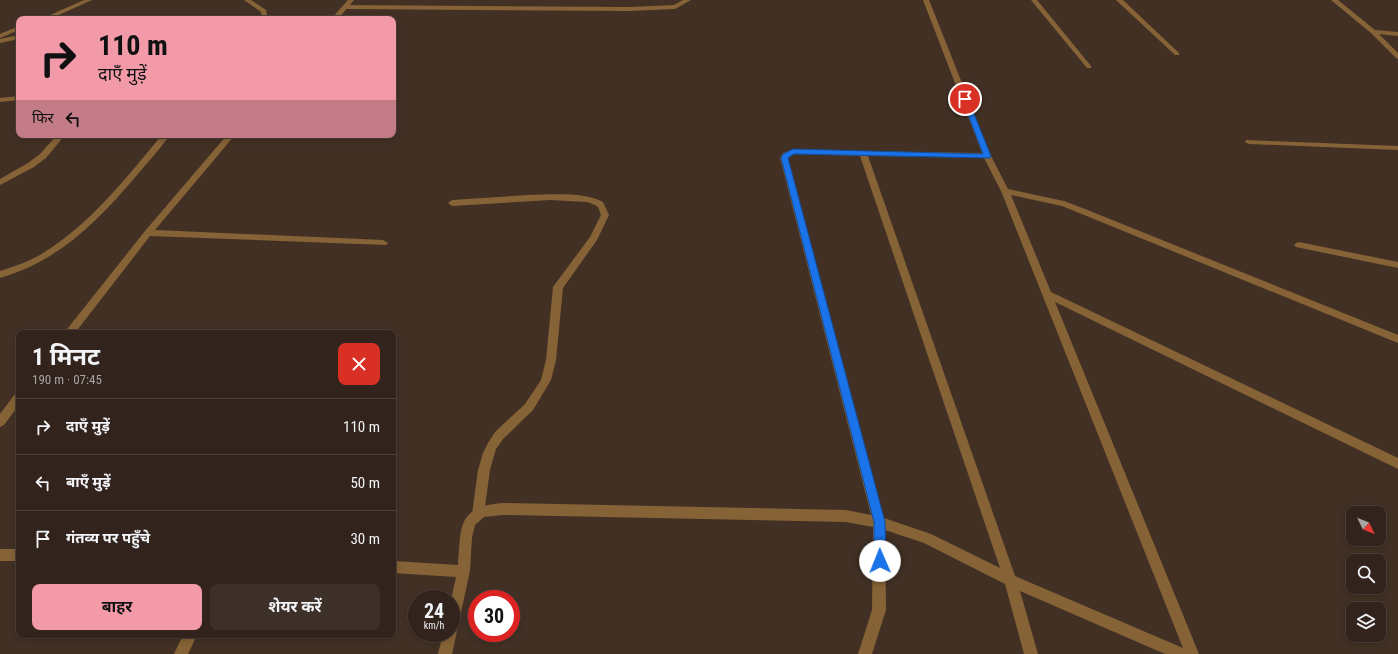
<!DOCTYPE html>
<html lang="hi">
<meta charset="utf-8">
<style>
:root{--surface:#32241c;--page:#3d3029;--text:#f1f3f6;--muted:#a8a4a3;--line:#4d413b;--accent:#f39aa9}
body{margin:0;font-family:"Roboto Condensed","Noto Sans Devanagari",sans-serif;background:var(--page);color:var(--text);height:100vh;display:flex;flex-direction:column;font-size:15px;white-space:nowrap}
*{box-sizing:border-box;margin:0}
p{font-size:13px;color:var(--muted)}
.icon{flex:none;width:22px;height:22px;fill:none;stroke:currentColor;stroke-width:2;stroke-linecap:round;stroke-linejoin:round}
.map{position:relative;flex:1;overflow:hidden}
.drawer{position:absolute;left:16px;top:330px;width:380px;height:308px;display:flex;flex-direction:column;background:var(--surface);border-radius:8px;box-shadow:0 2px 6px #0003,0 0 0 1px var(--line)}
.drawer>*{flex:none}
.top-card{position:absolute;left:16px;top:16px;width:380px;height:122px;border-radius:8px;box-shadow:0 2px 6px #0003,0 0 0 1px var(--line);background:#f39aa9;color:#111;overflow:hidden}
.needle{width:26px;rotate:133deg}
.buttons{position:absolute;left:1346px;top:506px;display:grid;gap:8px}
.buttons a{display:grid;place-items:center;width:40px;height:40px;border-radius:8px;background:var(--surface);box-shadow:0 2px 6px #0003,0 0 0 1px var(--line);font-size:20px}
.speed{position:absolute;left:408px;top:590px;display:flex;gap:8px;font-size:20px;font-weight:700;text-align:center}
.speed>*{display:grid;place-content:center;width:52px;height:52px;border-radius:50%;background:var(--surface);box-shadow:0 2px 6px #0003,0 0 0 1px var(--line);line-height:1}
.speed small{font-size:10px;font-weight:400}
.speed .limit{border:6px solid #d22;background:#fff;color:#111}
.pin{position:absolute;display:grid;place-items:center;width:34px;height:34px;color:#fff;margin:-17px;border:2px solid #fff;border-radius:50%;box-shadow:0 1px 4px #0007}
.me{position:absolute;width:44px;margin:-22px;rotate:359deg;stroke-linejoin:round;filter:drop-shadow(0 0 3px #0008)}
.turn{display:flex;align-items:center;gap:14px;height:84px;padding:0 16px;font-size:18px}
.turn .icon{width:52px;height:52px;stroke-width:2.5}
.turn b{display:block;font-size:28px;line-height:34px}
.then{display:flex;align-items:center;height:38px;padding:0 16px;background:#0003;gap:8px;font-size:15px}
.round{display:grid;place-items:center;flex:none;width:42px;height:42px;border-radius:8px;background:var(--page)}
.overview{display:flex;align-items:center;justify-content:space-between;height:68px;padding:0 16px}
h1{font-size:24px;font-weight:700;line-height:30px}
.button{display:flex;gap:8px;margin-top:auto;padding:8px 16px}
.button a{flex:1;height:46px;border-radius:8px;background:var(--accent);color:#111;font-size:16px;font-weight:700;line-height:46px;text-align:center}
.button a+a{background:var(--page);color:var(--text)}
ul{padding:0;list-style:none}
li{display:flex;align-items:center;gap:12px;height:56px;padding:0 16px;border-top:1px solid var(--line)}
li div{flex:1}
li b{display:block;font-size:15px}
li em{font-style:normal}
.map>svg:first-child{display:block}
</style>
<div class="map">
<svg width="1398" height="654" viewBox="0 0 1398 654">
<rect width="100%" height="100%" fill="#423025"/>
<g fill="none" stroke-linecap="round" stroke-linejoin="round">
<path fill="#866336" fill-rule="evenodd" d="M 683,0 L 691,0 L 675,9 L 629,11 L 346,9 L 343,7 L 346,5 L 629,7 L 674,5 Z
M 528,195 C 551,195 582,191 603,202 L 609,215 L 597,240 L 563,288 L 556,360 L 551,380 L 533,410 L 503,439 L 496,449 L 490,470 L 484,514 L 482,518 L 478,520 L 474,518 L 472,514 L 478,470 L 483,453 L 488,443 L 495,432 L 525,404 L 541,380 L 546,360 L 553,287 L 590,237 L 601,215 L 598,207 L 595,205 L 587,202 L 550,200 L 452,206 L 448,203 L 452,200 Z"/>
<path fill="#866336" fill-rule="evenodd" d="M 84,0 L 92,0 L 50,19 L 41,19 Z
M 244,0 L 251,0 L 266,10 L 268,19 L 262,19 L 261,12 Z
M 348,0 L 354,0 L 338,19 L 331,19 Z
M 923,0 L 929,0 L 991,156 L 1008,189 L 1064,201 L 1085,209 L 1398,335 L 1398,343 L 1062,206 L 1011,195 L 1051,292 L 1398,458 L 1398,469 L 1055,302 L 1199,654 L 1165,654 L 1020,591 L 1038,654 L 1024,654 L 1005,584 L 924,543 L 885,530 L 886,610 L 872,654 L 858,654 L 872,610 L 873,527 L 846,522 L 502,515 L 484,517 L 475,525 L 472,537 L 470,571 L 452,654 L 438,654 L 443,633 L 451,633 L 451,600 L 456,577 L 393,573 L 393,561 L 458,565 C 461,527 457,507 502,503 L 846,510 L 871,515 L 780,158 L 783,153 L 793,150 L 982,153 ZM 794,154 L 860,156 L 1000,568 L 931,534 L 884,518 L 788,158 ZM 868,156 L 984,158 L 1001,191 L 1183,648 L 1015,576 Z
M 1031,0 L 1037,0 L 1091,66 L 1091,68 L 1087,68 Z
M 1116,0 L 1123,0 L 1179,53 L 1179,55 L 1175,55 Z
M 1331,0 L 1338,0 L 1375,30 L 1398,32 L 1398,36 L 1379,34 L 1398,53 L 1398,59 L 1396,58 L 1371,33 Z
M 19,26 L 19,30 L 0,38 L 0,34 Z
M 19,35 L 19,39 L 0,43 L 0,39 Z
M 19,96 L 19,100 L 0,102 L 0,98 Z
M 57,135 L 65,135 L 46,158 L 34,167 L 0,185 L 0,179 L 28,163 L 40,154 Z
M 162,135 L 170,135 C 160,149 148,162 137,175 C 98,221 59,261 0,278 L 0,271 C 13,267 27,262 40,255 C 89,226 126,178 162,135 Z
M 227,135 L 235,135 L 155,230 L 383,240 L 388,243 L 386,245 L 150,236 L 75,333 L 64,333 L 145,231 Z
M 1246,140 L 1398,146 L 1398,150 L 1249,144 L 1245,142 Z
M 1299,242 L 1398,262 L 1398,268 L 1296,247 L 1294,245 L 1296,243 Z
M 19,393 L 19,405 L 4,425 L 0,427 L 0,414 L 15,394 Z
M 0,549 L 19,549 L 19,561 L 0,561 Z
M 183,635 L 197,635 L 188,654 L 174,654 Z"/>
</g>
<path fill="#1a73e8" stroke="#114b97" d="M 965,97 L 968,99 L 991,156 L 990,158 L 794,154 L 788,158 L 885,522 L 886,561 L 884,565 L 880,567 L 876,565 L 874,561 L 874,522 L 781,158 L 783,154 L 793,149 L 983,154 L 962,99 Z"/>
</svg>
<div class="buttons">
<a><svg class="needle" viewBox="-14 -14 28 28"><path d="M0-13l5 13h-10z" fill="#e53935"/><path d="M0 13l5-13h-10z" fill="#a8a4a3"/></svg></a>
<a><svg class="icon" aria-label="search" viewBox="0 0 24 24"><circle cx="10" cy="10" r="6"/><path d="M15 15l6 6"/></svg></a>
<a><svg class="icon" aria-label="layers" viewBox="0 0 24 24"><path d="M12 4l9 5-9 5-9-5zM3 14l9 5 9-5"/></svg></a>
</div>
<div class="speed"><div>24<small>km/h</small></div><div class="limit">30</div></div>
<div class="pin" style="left:965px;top:99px;background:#d93025"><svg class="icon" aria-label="arrive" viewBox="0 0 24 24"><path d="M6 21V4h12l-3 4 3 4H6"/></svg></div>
<svg class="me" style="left:880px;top:561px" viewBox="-20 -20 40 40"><circle r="19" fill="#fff"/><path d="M0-13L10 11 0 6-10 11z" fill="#1a73e8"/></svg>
<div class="top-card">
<div class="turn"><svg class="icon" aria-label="right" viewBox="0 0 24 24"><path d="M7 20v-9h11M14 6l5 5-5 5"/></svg><div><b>110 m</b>दाएँ मुड़ें</div></div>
<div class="then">फिर<svg class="icon" aria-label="left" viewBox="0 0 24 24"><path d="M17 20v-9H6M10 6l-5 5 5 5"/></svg></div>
</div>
<section class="drawer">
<div class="overview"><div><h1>1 मिनट</h1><p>190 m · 07:45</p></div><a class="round" style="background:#d93025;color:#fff"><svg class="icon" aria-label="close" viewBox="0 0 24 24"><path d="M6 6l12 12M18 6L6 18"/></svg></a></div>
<ul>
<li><svg class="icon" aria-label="right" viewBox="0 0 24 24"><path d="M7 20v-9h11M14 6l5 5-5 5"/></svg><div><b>दाएँ मुड़ें</b></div><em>110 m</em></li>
<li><svg class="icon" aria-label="left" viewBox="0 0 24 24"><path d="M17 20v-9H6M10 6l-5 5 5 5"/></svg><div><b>बाएँ मुड़ें</b></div><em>50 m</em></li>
<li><svg class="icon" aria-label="arrive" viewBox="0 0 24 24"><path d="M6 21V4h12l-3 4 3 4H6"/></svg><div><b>गंतव्य पर पहुँचे</b></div><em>30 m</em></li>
</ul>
<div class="button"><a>बाहर</a><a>शेयर करें</a></div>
</section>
</div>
